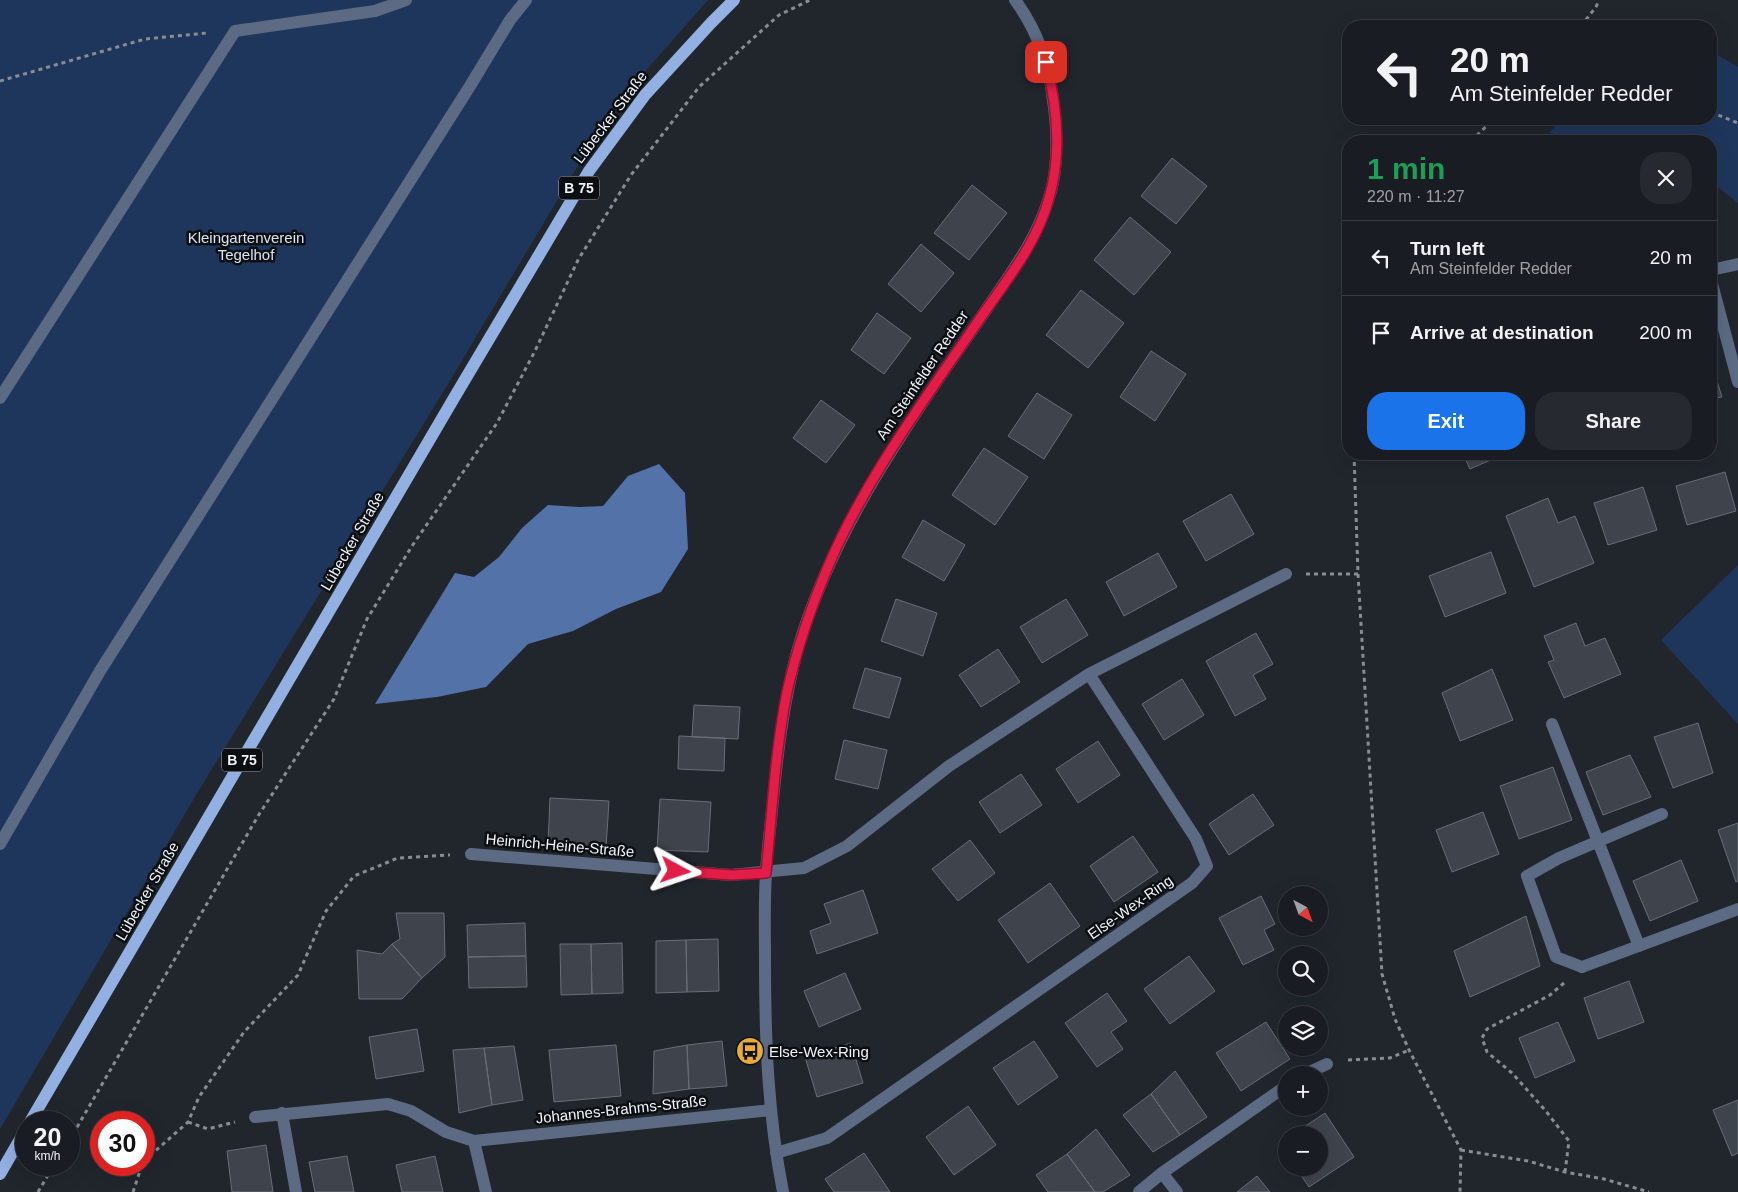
<!DOCTYPE html>
<meta charset="utf-8">
<style>
:root{--surface:#191c22;--page:#26292f;--text:#f1f3f6;--muted:#9fa1a5;--line:#373a40;--accent:#1a73e8}
body{margin:0;font-family:Arial,sans-serif;background:var(--page);color:var(--text);height:100vh;display:flex;flex-direction:column;font-size:19px;white-space:nowrap}
*{box-sizing:border-box;margin:0}
p{font-size:16px;color:var(--muted)}
.icon{flex:none;width:28px;height:28px;fill:none;stroke:currentColor;stroke-width:2;stroke-linecap:round;stroke-linejoin:round}
.map{position:relative;flex:1;overflow:hidden}
.details{position:absolute;left:1342px;top:135px;width:375px;height:325px;display:flex;flex-direction:column;background:var(--surface);border-radius:20px;box-shadow:0 5px 20px #0002,0 0 0 1px var(--line)}
.details>*{flex:none}
.banner{position:absolute;left:1342px;top:20px;width:375px;height:105px;border-radius:20px;box-shadow:0 5px 20px #0002,0 0 0 1px var(--line);background:#191c22;color:var(--text);overflow:hidden}
.needle{width:32px;rotate:139deg}
.tools{position:absolute;left:1278px;top:886px;display:grid;gap:10px}
.tools a{display:grid;place-items:center;width:50px;height:50px;border-radius:50%;background:var(--surface);box-shadow:0 5px 20px #0002,0 0 0 1px var(--line);font-size:25px}
.speed{position:absolute;left:15px;top:1111px;display:flex;gap:10px;font-size:25px;font-weight:700;text-align:center}
.speed>*{display:grid;place-content:center;width:65px;height:65px;border-radius:50%;background:var(--surface);box-shadow:0 5px 20px #0002,0 0 0 1px var(--line);line-height:1}
.speed small{font-size:12px;font-weight:400}
.speed .limit{border:8px solid #d22;background:#fff;color:#111}
.pin{position:absolute;display:grid;place-items:center;width:42px;height:42px;color:#fff;margin:-21px;border-radius:10px;box-shadow:0 2px 8px #0006}
.me{position:absolute;width:55px;margin:-28px;rotate:95deg;stroke-linejoin:round;filter:drop-shadow(0 0 4px #0008)}
.turn{display:flex;align-items:center;gap:18px;height:105px;padding:0 25px;font-size:22px}
.turn .icon{width:65px;height:65px;stroke-width:2.5}
.turn b{display:block;font-size:35px;line-height:42px}
.round{display:grid;place-items:center;flex:none;width:52px;height:52px;border-radius:20px;background:var(--page)}
.headline{display:flex;align-items:center;justify-content:space-between;height:85px;padding:0 25px}
h1{font-size:30px;font-weight:800;line-height:38px;color:#1e9e55}
.cta{display:flex;gap:10px;margin-top:auto;padding:10px 25px}
.cta a{flex:1;height:58px;border-radius:20px;background:var(--accent);color:#fff;font-size:20px;font-weight:800;line-height:58px;text-align:center}
.cta a+a{background:var(--page);color:var(--text)}
ul{padding:0;list-style:none}
li{display:flex;align-items:center;gap:15px;height:75px;padding:0 25px;border-top:1px solid var(--line)}
li div{flex:1}
li b{display:block;font-size:19px}
li em{font-style:normal}
.map>svg:first-child{display:block}
</style>
<div class="map">
<svg width="1738" height="1192" viewBox="0 0 1738 1192">
<rect width="100%" height="100%" fill="#21262d"/>
<path fill="#1f365c" d="M 0,0 L 708,0 L 633,85 L 580,162 L 445,389 L 196,795 L 0,1129 Z
M 1711,51 L 1738,67 L 1738,203 L 1711,182 L 1711,141 L 1594,141 L 1549,133 L 1562,119 L 1711,119 Z
M 1738,565 L 1738,724 L 1661,640 Z"/>
<path fill="#5272a8" d="M 659,464 L 685,493 L 688,549 L 661,592 L 616,609 L 573,631 L 528,644 L 486,687 L 437,697 L 375,704 L 455,573 L 474,577 L 499,557 L 522,528 L 548,505 L 579,507 L 603,506 L 628,476 Z"/>
<path fill="#3f444c" stroke="#686e77" d="M 1172,158 L 1207,186 L 1176,224 L 1141,196 Z
M 972,185 L 1007,213 L 969,260 L 934,233 Z
M 1130,217 L 1171,252 L 1134,295 L 1094,260 Z
M 921,244 L 954,273 L 921,312 L 888,284 Z
M 1081,290 L 1124,323 L 1088,368 L 1046,335 Z
M 877,313 L 911,338 L 884,374 L 851,350 Z
M 1151,351 L 1186,374 L 1155,421 L 1120,397 Z
M 1711,362 L 1722,397 L 1711,399 Z
M 1037,393 L 1072,415 L 1044,459 L 1008,436 Z
M 821,400 L 855,425 L 826,463 L 793,438 Z
M 984,448 L 1028,477 L 995,525 L 952,495 Z
M 1463,454 L 1504,454 L 1470,469 Z
M 1725,472 L 1736,511 L 1687,525 L 1676,486 Z
M 1643,487 L 1657,530 L 1608,545 L 1594,503 Z
M 1231,494 L 1254,534 L 1206,561 L 1183,521 Z
M 1548,498 L 1558,523 L 1575,516 L 1594,563 L 1534,587 L 1506,516 Z
M 923,520 L 965,545 L 944,581 L 902,557 Z
M 1491,552 L 1506,593 L 1445,617 L 1429,576 Z
M 1158,553 L 1177,587 L 1124,616 L 1106,582 Z
M 896,599 L 937,613 L 923,656 L 881,641 Z
M 1066,599 L 1088,635 L 1042,663 L 1020,627 Z
M 1576,623 L 1585,646 L 1605,638 L 1621,674 L 1564,698 L 1548,662 L 1554,660 L 1544,636 Z
M 1256,633 L 1273,664 L 1253,675 L 1266,699 L 1235,716 L 1206,661 Z
M 998,649 L 1020,682 L 981,707 L 959,675 Z
M 865,668 L 901,678 L 889,718 L 853,708 Z
M 1492,669 L 1513,720 L 1460,741 L 1442,693 Z
M 1182,679 L 1204,715 L 1164,740 L 1142,704 Z
M 694,705 L 740,707 L 738,739 L 692,737 Z
M 1698,723 L 1713,773 L 1673,788 L 1654,737 Z
M 679,736 L 725,738 L 724,771 L 678,769 Z
M 844,740 L 887,750 L 878,789 L 835,779 Z
M 1098,741 L 1120,775 L 1078,803 L 1056,769 Z
M 1630,755 L 1651,797 L 1603,815 L 1586,772 Z
M 1553,767 L 1572,820 L 1519,839 L 1500,786 Z
M 1021,774 L 1042,805 L 1000,833 L 979,802 Z
M 1253,794 L 1274,825 L 1229,855 L 1209,824 Z
M 550,798 L 609,801 L 606,848 L 548,845 Z
M 660,799 L 711,802 L 708,852 L 657,850 Z
M 1483,812 L 1499,854 L 1452,872 L 1436,830 Z
M 1738,823 L 1738,881 L 1736,882 L 1718,830 Z
M 1133,836 L 1158,872 L 1114,902 L 1090,866 Z
M 970,840 L 995,873 L 958,901 L 932,869 Z
M 1681,860 L 1698,901 L 1650,921 L 1633,881 Z
M 1050,883 L 1080,926 L 1028,963 L 998,920 Z
M 863,890 L 878,933 L 817,954 L 810,931 L 831,923 L 824,904 Z
M 1261,896 L 1275,924 L 1264,930 L 1274,950 L 1243,965 L 1219,918 Z
M 396,913 L 444,913 L 445,957 L 422,978 L 392,944 L 400,939 Z
M 1526,916 L 1540,966 L 1470,997 L 1454,951 Z
M 525,923 L 526,956 L 468,957 L 467,925 Z
M 718,939 L 719,991 L 687,992 L 686,940 Z
M 686,940 L 687,992 L 656,993 L 656,941 Z
M 622,943 L 623,993 L 592,994 L 591,944 Z
M 392,944 L 422,978 L 402,999 L 359,999 L 357,950 L 382,954 Z
M 560,944 L 591,944 L 592,994 L 561,995 Z
M 526,956 L 527,987 L 469,988 L 468,957 Z
M 1189,956 L 1215,991 L 1170,1024 L 1144,989 Z
M 845,973 L 861,1009 L 819,1027 L 804,991 Z
M 1629,981 L 1644,1022 L 1598,1039 L 1584,998 Z
M 1107,993 L 1127,1021 L 1111,1032 L 1123,1049 L 1097,1067 L 1065,1023 Z
M 1266,1022 L 1290,1059 L 1241,1091 L 1216,1053 Z
M 1558,1022 L 1575,1061 L 1535,1078 L 1519,1038 Z
M 417,1029 L 424,1071 L 376,1079 L 369,1037 Z
M 722,1041 L 727,1086 L 689,1089 L 687,1045 Z
M 1034,1041 L 1058,1077 L 1018,1105 L 993,1068 Z
M 851,1043 L 863,1083 L 817,1097 L 805,1057 Z
M 616,1045 L 621,1096 L 554,1102 L 549,1050 Z
M 687,1045 L 689,1089 L 653,1094 L 654,1051 Z
M 514,1046 L 523,1100 L 492,1105 L 484,1048 Z
M 484,1048 L 492,1105 L 459,1113 L 453,1050 Z
M 1175,1071 L 1207,1117 L 1180,1135 L 1151,1094 Z
M 1151,1094 L 1180,1135 L 1153,1152 L 1123,1115 Z
M 1738,1100 L 1738,1153 L 1732,1156 L 1713,1110 Z
M 968,1106 L 996,1145 L 954,1175 L 926,1137 Z
M 1325,1113 L 1354,1157 L 1309,1187 L 1296,1168 L 1319,1168 L 1319,1135 L 1292,1135 Z
M 1096,1129 L 1130,1175 L 1103,1192 L 1095,1192 L 1067,1154 Z
M 266,1145 L 273,1192 L 232,1192 L 227,1151 Z
M 864,1153 L 890,1192 L 834,1192 L 825,1179 Z
M 1067,1154 L 1095,1192 L 1048,1192 L 1036,1175 Z
M 347,1156 L 354,1192 L 315,1192 L 309,1162 Z
M 435,1156 L 443,1192 L 402,1192 L 396,1165 Z
M 1257,1176 L 1270,1192 L 1237,1192 Z"/>
<g fill="none" stroke-linecap="round" stroke-linejoin="round">
<path stroke="#898d93" stroke-width="3" stroke-dasharray="4 4" stroke-linecap="butt" d="M 1581,26 L 1596,7 L 1599,0
M 0,81 L 145,39 L 207,33
M 1711,112 L 1738,123
M 1471,141 L 1494,119
M 1354,454 L 1358,574 L 1382,974 L 1395,1019 L 1409,1050 L 1461,1150 L 1460,1192
M 1306,574 L 1358,574
M 1564,983 L 1550,995 L 1487,1029 L 1482,1038 L 1487,1052 L 1512,1073 L 1545,1110 L 1569,1141 L 1565,1172
M 1348,1060 L 1390,1058 L 1409,1050
M 188,1122 L 208,1129 L 235,1122
M 69,1141 L 258,816 L 334,699 L 367,619 L 412,546 L 497,423 L 535,351 L 578,260 L 631,175 L 699,87 L 779,15 L 810,0
M 1461,1150 L 1528,1161 L 1565,1172 L 1604,1179 L 1649,1192
M 144,1161 L 188,1122 L 199,1097 L 244,1032 L 298,975 L 326,911 L 354,876 L 398,858 L 450,855
M 38,1192 L 54,1165
M 133,1192 L 142,1165"/>
<path stroke="#5c6b83" stroke-width="12" d="M 1711,280 L 1738,382
M 0,398 L 235,31 L 375,11 L 406,0
M 1552,724 L 1639,946
M 0,844 L 100,671 L 470,86 L 510,20 L 526,0
M 1582,967 L 1556,957 L 1527,876 L 1559,858 L 1662,814
M 282,1113 L 296,1192
M 474,1141 L 486,1192"/>
<path stroke="#5c6b83" stroke-width="12" d="M 1711,270 L 1738,264
M 1089,674 L 1286,574
M 471,854 L 731,875 L 804,868 L 847,846 L 949,766 L 1089,674 L 1196,839 L 1207,866 L 1192,883 L 827,1138 L 776,1153
M 1582,967 L 1738,909
M 1303,1075 L 1327,1064
M 255,1117 L 388,1104 L 411,1111 L 446,1132 L 474,1141 L 771,1110
M 1162,1173 L 1286,1086
M 783,1192 C 768,1116 765,1040 765,963 C 765,933 764,903 766,873 C 767,852 770,831 772,810 C 777,757 783,703 797,652 C 819,575 856,505 899,439 C 927,394 958,351 988,307 C 1011,273 1036,240 1048,201 C 1059,169 1058,134 1053,100 C 1049,63 1037,30 1015,0
M 1139,1192 L 1162,1173 L 1177,1192"/>
<path stroke="#92b0e2" stroke-width="12" d="M 30,1122 L 454,398 L 589,171 L 645,95 L 711,23 L 734,0
M 0,1174 L 26,1129"/>
</g>
<g fill="none" stroke-linecap="round" stroke-linejoin="round">
<g stroke="#92132f" stroke-width="12">
<path id="route" d="M 676,871 L 732,875 L 766,873 C 772,813 775,752 787,692 C 797,648 812,604 830,562 C 868,475 926,398 979,320 C 1005,282 1037,244 1049,198 C 1062,154 1057,105 1046,62"/>
</g>
<use href="#route" stroke="#e11d48" stroke-width="9"/>
</g>
<defs>
<g id="bus-disc" transform="scale(1.4375)"><circle r="9.5" fill="#e7ac37" stroke="#0c0f12"/><path d="M-5-6H5V4H4V6H2V4H-2V6H-4V4H-5ZM-3.5-4V0h7V-4ZM-3.5 1.2v1.5H-2V1.2ZM2 1.2v1.5H3.5V1.2Z" fill="#111"/></g>
</defs>
<g fill-rule="evenodd">
<use href="#bus-disc" x="750" y="1051"/>
</g>
<g text-anchor="middle" dominant-baseline="central" stroke-width="5" stroke-linejoin="round" paint-order="stroke">
<g fill="#0c0f12" stroke="#acafb4" stroke-width="1">
<rect x="559" y="176.5" width="40" height="23" rx="4"/>
<rect x="222" y="748.5" width="40" height="23" rx="4"/>
</g>
<g font-size="14" font-weight="bold" fill="#f0f3f9">
<text x="579" y="188">B 75</text>
<text x="242" y="760">B 75</text>
</g>
<g font-size="15" fill="#f0f3f9" stroke="#0c0f12">
<text transform="translate(610 117) rotate(-53)">Lübecker Straße</text>
<text transform="translate(922 375) rotate(-56)">Am Steinfelder Redder</text>
<text transform="translate(352 541) rotate(-60)">Lübecker Straße</text>
<text transform="translate(560 845) rotate(5)">Heinrich-Heine-Straße</text>
<text transform="translate(147 891) rotate(-60)">Lübecker Straße</text>
<text transform="translate(1130 907) rotate(-35)">Else-Wex-Ring</text>
<text transform="translate(621 1109) rotate(-6)">Johannes-Brahms-Straße</text>
</g>
<g font-size="15" fill="#d9e3f3" stroke="#0c0f12">
<text x="246" y="237">Kleingartenverein<tspan x="246" dy="17">Tegelhof</tspan></text>
</g>
<g font-size="15" fill="#f0f3f9" stroke="#0c0f12" text-anchor="start">
<text x="769" y="1051">Else-Wex-Ring</text>
</g>
</g>
</svg>
<div class="tools">
<a><svg class="needle" viewBox="-14 -14 28 28"><path d="M0-13l5 13h-10z" fill="#e53935"/><path d="M0 13l5-13h-10z" fill="#9fa1a5"/></svg></a>
<a><svg class="icon" aria-label="search" viewBox="0 0 24 24"><circle cx="10" cy="10" r="6"/><path d="M15 15l6 6"/></svg></a>
<a><svg class="icon" aria-label="layers" viewBox="0 0 24 24"><path d="M12 4l9 5-9 5-9-5zM3 14l9 5 9-5"/></svg></a>
<a>+</a>
<a>−</a>
</div>
<div class="speed"><div>20<small>km/h</small></div><div class="limit">30</div></div>
<div class="pin" style="left:1046px;top:62px;background:#d93025"><svg class="icon" aria-label="arrive" viewBox="0 0 24 24"><path d="M6 21V4h12l-3 4 3 4H6"/></svg></div>
<svg class="me" style="left:676px;top:871px" viewBox="-20 -20 40 40"><path d="M0-17L14 15 0 8-14 15z" fill="#e11d48" stroke="#fff" stroke-width="4"/></svg>
<div class="banner">
<div class="turn"><svg class="icon" aria-label="left" viewBox="0 0 24 24"><path d="M17 20v-9H6M10 6l-5 5 5 5"/></svg><div><b>20 m</b>Am Steinfelder Redder</div></div>
</div>
<section class="details">
<div class="headline"><div><h1>1 min</h1><p>220 m · 11:27</p></div><a class="round"><svg class="icon" aria-label="close" viewBox="0 0 24 24"><path d="M6 6l12 12M18 6L6 18"/></svg></a></div>
<ul>
<li><svg class="icon" aria-label="left" viewBox="0 0 24 24"><path d="M17 20v-9H6M10 6l-5 5 5 5"/></svg><div><b>Turn left</b><p>Am Steinfelder Redder</p></div><em>20 m</em></li>
<li><svg class="icon" aria-label="arrive" viewBox="0 0 24 24"><path d="M6 21V4h12l-3 4 3 4H6"/></svg><div><b>Arrive at destination</b></div><em>200 m</em></li>
</ul>
<div class="cta"><a>Exit</a><a>Share</a></div>
</section>
</div>
